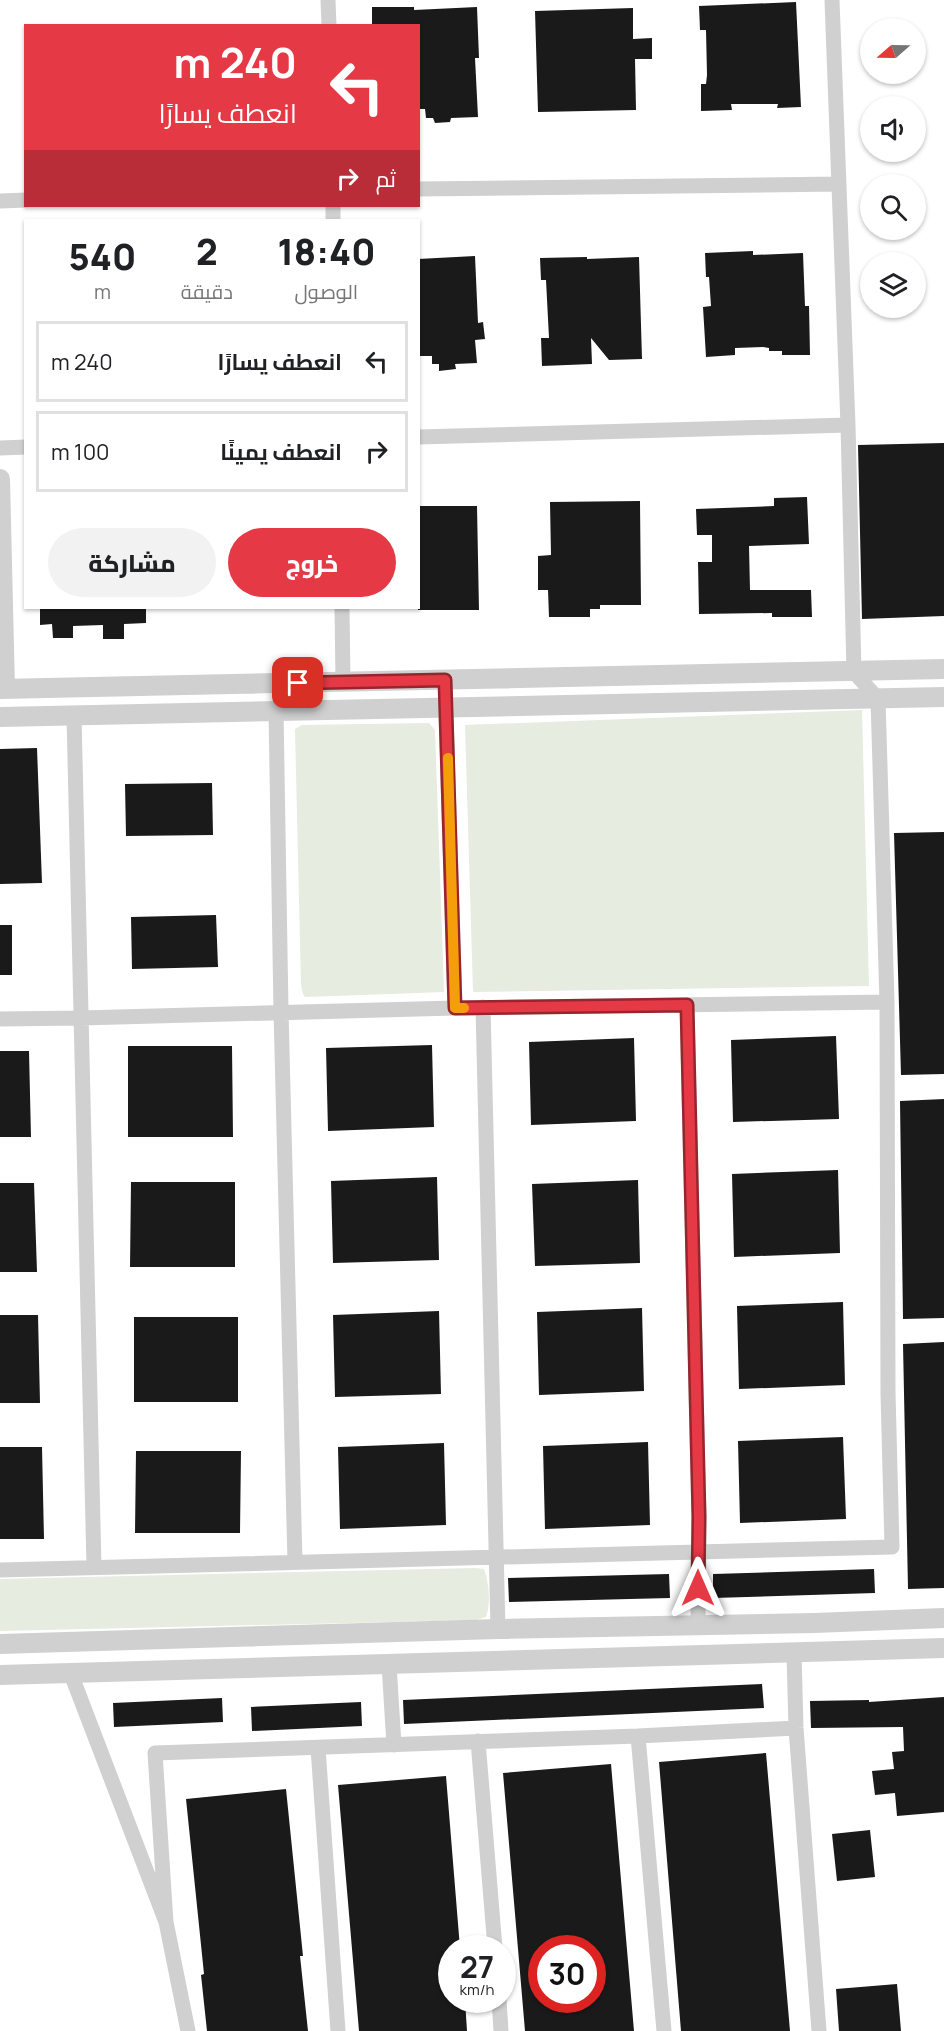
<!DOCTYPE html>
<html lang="ar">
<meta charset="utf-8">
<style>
:root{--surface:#fff;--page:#f2f2f2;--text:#202124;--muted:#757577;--line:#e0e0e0;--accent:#e63946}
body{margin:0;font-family:Manrope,Cairo,sans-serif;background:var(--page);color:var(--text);direction:rtl;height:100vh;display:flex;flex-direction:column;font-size:22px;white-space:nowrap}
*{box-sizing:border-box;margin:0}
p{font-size:20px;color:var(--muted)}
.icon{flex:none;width:33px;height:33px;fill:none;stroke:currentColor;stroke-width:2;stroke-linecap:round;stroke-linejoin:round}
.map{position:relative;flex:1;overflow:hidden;direction:ltr}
.drawer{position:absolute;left:24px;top:219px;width:396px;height:390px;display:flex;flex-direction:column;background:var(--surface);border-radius:0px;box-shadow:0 2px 4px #0004;direction:rtl}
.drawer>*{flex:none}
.hud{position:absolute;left:24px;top:24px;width:396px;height:183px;border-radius:0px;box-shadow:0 2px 4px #0004;direction:rtl;background:#e63946;color:#fff;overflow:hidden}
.needle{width:39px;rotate:250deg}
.tools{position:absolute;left:860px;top:18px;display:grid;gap:12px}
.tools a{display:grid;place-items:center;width:66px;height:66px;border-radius:50%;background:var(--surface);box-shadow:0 2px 4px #0004;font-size:30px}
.speed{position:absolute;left:438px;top:1935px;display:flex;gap:12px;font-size:30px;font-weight:700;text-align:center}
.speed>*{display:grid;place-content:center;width:78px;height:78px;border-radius:50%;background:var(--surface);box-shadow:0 2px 4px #0004;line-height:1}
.speed small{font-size:15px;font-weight:400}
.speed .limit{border:9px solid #d22;background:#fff;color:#111}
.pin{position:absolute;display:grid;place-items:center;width:51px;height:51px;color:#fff;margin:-26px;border-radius:12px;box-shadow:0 3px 9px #0006}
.me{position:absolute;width:66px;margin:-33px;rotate:0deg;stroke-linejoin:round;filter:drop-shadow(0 0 4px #0008)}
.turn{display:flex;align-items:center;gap:21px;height:126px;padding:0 24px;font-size:27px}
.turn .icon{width:78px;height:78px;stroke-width:2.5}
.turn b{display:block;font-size:42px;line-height:51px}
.then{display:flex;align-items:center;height:57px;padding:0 24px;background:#0003;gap:12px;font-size:22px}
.eta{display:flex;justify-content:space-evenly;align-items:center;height:102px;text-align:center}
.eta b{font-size:36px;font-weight:800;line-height:42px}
.action{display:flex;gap:12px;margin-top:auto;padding:12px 24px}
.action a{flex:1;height:69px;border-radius:36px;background:var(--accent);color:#fff;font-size:24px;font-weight:800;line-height:69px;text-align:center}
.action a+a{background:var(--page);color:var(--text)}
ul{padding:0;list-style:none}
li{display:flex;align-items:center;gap:18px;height:81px;margin:0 12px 9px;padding:0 12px;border:3px solid var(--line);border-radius:0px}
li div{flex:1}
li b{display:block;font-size:22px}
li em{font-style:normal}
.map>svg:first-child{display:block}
</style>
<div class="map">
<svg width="944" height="2031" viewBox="0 0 944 2031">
<rect width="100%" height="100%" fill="#fff"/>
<path fill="#e6ecdf" d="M 862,710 L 869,986 L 473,992 L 465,725 Z
M 429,723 L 435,730 L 444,992 L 305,997 L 303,994 L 301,985 L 295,729 L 302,725 Z
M 475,1568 L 484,1569 C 489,1583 491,1603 486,1617 L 476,1620 L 0,1631 L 0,1579 Z"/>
<path fill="#1a1a1a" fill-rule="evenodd" d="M 796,2 L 801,107 L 777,108 L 778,104 L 731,104 L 732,110 L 701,111 L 701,84 L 706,84 L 707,75 L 706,30 L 700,30 L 699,6 Z
M 372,7 L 414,7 L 414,10 L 477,7 L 479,58 L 475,58 L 478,117 L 451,118 L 450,122 L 435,123 L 433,118 L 426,118 L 425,109 L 418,109 L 418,26 L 372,26 Z
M 633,8 L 633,39 L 652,38 L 652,59 L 635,59 L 636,110 L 538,112 L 535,11 Z
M 753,251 L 753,255 L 803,253 L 805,306 L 809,306 L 810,355 L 782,355 L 782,351 L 769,351 L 769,348 L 763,347 L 735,348 L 735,355 L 706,357 L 703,307 L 711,306 L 709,277 L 706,277 L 705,253 Z
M 475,256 L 478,323 L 483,322 L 485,339 L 475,340 L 477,363 L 455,364 L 456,369 L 439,371 L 439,364 L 432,364 L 432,356 L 418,356 L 418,259 Z
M 587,257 L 587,259 L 639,257 L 642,359 L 609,360 L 591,338 L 592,364 L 542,366 L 541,338 L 549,338 L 546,280 L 541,280 L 540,258 Z
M 944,443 L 944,616 L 862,619 L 858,445 Z
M 807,497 L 809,544 L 749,546 L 750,590 L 811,590 L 812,617 L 772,617 L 772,613 L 699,614 L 698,562 L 712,562 L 712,535 L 697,535 L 696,509 L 774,506 L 774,498 Z
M 640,501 L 641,605 L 600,605 L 600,609 L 590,609 L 590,617 L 549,617 L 548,590 L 538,590 L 538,556 L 551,555 L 550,502 Z
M 418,506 L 477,506 L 479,610 L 418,610 Z
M 40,608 L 146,608 L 146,623 L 124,624 L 124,639 L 103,639 L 103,625 L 73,626 L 73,638 L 53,638 L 52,624 L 40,625 Z
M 37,748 L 42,883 L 0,884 L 0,749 Z
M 212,783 L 213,835 L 126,836 L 125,784 Z
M 944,832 L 944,1074 L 901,1075 L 894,833 Z
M 216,915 L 218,967 L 132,969 L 131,917 Z
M 0,925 L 12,925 L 12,975 L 0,975 Z
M 836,1036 L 839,1119 L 733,1122 L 731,1040 Z
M 634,1038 L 636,1121 L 531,1125 L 529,1042 Z
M 432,1045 L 434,1127 L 328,1131 L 326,1048 Z
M 128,1046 L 232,1046 L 233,1137 L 128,1137 Z
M 0,1051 L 29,1051 L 31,1137 L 0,1137 Z
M 944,1099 L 944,1318 L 903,1319 L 900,1101 Z
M 838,1170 L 840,1253 L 734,1257 L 732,1174 Z
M 437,1177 L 439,1260 L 333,1263 L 331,1181 Z
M 638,1180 L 640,1263 L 535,1266 L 532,1184 Z
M 131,1182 L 235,1182 L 235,1267 L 130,1267 Z
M 0,1183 L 34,1183 L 37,1272 L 0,1272 Z
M 843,1302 L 845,1385 L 739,1389 L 737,1306 Z
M 642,1308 L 644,1391 L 539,1395 L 537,1312 Z
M 439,1311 L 441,1394 L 335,1397 L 333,1315 Z
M 0,1315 L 38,1315 L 40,1403 L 0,1403 Z
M 134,1317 L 238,1317 L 238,1402 L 134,1402 Z
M 944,1342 L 944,1588 L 908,1589 L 903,1344 Z
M 843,1437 L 846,1519 L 740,1523 L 738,1441 Z
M 648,1442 L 650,1525 L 545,1529 L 543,1446 Z
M 444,1443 L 446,1525 L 340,1529 L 338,1447 Z
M 0,1447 L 42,1447 L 44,1539 L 0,1539 Z
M 136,1451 L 241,1451 L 240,1533 L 135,1533 Z
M 874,1569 L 875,1593 L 713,1598 L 713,1574 Z
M 669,1574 L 670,1598 L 509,1602 L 508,1578 Z
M 762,1684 L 764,1708 L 404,1724 L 403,1700 Z
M 944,1697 L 944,1812 L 897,1816 L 895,1793 L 875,1795 L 872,1771 L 894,1769 L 892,1752 L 904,1751 L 903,1727 L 811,1728 L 810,1701 L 869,1700 L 869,1702 Z
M 222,1698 L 223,1722 L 114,1727 L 113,1703 Z
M 361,1702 L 362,1726 L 252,1731 L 251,1707 Z
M 766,1753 L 790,2031 L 681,2031 L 659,1762 Z
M 611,1764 L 634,2031 L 525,2031 L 503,1773 ZM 542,1948 L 592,1948 L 592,2000 L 542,2000 Z
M 446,1776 L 460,1948 L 452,1948 L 452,2000 L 465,2000 L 467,2031 L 359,2031 L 338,1785 Z
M 286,1789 L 303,1956 L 300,1956 L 308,2031 L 207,2031 L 201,1975 L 204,1974 L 186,1799 Z
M 870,1830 L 875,1877 L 837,1881 L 832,1834 Z
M 897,1984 L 901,2031 L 839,2031 L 836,1989 Z"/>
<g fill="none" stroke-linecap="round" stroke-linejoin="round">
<path stroke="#d0d0d0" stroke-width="15" d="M 328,0 L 329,26
M 418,189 L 839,184
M 0,201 L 26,200
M 333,206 L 333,220
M 418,437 L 848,425
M 0,448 L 26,447
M 342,608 L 343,682
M 445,680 L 455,1008
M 276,711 L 281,1011 L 295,1562
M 74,716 L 94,1567
M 687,1005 L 699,1517 L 698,1624
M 483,1007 L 498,1629
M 0,1019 L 81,1018 L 455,1008 L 887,1002
M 0,1570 L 892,1547 L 888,1393 L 887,1002 L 878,699 L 854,672 L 848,425 L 832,0
M 794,1654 L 796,1728 L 819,2031
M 389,1664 L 394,1745
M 71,1674 L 166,1922 L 188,2031
M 638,1736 L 664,2031
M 478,1741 L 495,1948
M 318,1748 L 338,2031
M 166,1922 L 155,1753 L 638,1736 L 796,1728
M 499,2000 L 501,2031"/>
<path stroke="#d0d0d0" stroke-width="20" d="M 0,479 L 5,689
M 0,689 L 944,669
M 0,717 L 944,697
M 0,1644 L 498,1629 L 814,1623 L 944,1618
M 0,1675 L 944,1648"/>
</g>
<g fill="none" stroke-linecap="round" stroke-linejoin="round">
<g stroke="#96252e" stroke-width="15">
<path id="route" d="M 298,683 L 445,680 L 455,1008 L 687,1005 L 699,1517 L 698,1588"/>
</g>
<use href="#route" stroke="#e63946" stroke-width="10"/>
<path stroke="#f59e0b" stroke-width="10" d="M 448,758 L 455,1008 L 464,1008"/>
</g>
</svg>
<div class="tools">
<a><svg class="needle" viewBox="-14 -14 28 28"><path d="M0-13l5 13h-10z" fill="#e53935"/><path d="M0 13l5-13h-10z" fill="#757577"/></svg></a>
<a><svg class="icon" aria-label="sound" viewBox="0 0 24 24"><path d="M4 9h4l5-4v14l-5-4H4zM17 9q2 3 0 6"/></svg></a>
<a><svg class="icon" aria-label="search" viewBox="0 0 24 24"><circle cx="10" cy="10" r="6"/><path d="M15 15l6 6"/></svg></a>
<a><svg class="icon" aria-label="layers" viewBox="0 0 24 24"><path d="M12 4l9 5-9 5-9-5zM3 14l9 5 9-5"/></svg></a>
</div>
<div class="speed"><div>27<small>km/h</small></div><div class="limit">30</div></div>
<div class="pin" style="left:298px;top:683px;background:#d93025"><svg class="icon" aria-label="arrive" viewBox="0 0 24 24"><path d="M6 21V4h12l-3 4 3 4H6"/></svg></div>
<svg class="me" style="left:698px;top:1588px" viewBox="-20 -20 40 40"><path d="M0-17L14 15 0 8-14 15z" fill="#e63946" stroke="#fff" stroke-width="4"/></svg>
<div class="hud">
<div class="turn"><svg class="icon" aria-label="left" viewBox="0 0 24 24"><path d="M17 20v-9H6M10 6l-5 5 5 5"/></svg><div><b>240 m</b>انعطف يسارًا</div></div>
<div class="then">ثم<svg class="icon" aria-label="right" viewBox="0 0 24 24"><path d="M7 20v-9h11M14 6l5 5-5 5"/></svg></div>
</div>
<section class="drawer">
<div class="eta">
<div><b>18:40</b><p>الوصول</p></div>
<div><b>2</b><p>دقيقة</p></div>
<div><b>540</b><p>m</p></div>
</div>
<ul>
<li><svg class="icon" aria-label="left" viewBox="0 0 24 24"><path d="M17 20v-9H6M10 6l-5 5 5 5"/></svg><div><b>انعطف يسارًا</b></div><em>240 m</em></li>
<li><svg class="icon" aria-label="right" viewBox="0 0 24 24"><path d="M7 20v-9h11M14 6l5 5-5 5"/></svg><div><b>انعطف يمينًا</b></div><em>100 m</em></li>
</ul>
<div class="action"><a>خروج</a><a>مشاركة</a></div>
</section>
</div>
